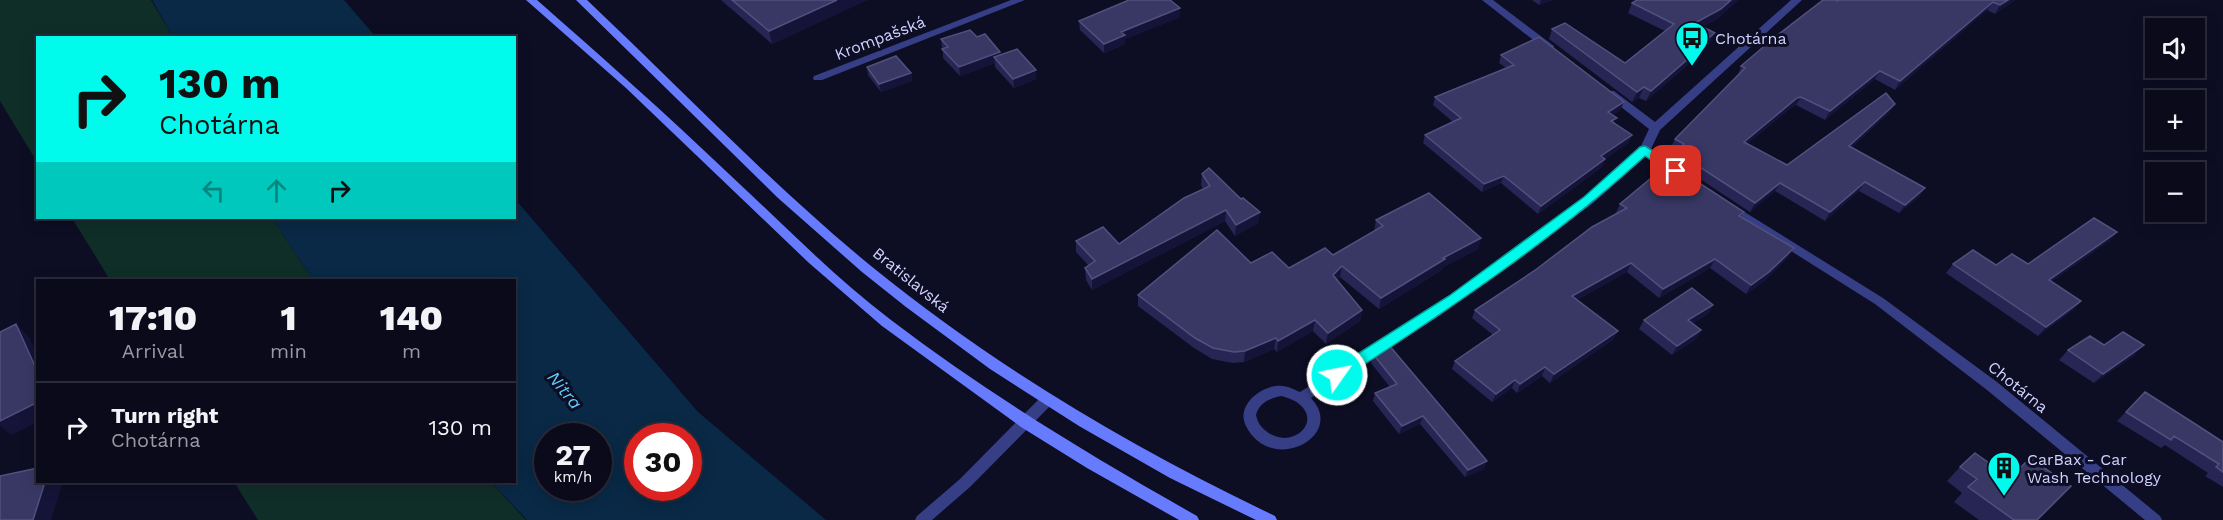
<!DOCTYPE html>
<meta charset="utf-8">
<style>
:root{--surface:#0a0a1b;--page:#181828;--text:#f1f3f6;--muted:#999aa3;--line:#2a2b3a}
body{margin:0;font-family:"Work Sans",sans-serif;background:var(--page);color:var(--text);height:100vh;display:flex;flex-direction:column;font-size:22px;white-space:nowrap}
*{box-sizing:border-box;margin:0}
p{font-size:20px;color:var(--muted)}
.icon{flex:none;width:33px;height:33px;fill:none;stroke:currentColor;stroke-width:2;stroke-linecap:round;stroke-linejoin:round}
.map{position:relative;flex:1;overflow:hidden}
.panel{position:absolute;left:36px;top:279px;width:480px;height:204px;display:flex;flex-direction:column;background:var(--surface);border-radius:0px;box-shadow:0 3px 15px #0003,0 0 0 2px var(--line)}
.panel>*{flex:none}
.guide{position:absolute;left:36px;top:36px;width:480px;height:183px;border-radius:0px;box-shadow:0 3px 15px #0003,0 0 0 2px var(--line);background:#00fbed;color:#111;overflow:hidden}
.tools{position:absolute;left:2145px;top:18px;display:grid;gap:12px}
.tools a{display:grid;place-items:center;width:60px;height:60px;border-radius:0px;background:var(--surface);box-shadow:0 3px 15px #0003,0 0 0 2px var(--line);font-size:30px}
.speed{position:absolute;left:534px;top:423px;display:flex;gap:12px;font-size:30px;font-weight:700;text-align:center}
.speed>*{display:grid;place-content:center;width:78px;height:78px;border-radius:50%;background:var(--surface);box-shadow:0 3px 15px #0003,0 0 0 2px var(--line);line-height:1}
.speed small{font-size:15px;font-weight:400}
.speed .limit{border:9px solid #d22;background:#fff;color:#111}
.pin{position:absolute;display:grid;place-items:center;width:51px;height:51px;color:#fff;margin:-26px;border-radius:12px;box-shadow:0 3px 9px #0006}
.me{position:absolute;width:66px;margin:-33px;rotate:57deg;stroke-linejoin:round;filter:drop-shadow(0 0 4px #0008)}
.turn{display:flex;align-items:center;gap:21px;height:126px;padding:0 24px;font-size:27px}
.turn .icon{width:78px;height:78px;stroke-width:2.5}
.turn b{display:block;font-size:42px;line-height:51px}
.lanes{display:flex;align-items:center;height:57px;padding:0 24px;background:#0003;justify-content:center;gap:30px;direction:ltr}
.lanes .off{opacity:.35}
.eta{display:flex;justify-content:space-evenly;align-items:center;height:102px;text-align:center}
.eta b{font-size:36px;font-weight:800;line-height:42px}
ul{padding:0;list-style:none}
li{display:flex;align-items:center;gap:18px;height:90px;padding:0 24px;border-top:2px solid var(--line)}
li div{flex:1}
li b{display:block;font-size:22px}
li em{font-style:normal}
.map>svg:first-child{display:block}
</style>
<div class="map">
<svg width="2223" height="520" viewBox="0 0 2223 520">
<rect width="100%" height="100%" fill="#0d0d24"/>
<path fill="#102e28" d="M 0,0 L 151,0 L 173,37 L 38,38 L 37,162 L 0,101 Z
M 72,218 L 272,218 L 313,280 L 110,280 Z
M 234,482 L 491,482 L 526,520 L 258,520 Z"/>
<path fill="#092946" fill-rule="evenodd" d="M 152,0 L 344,0 L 376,37 L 173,37 Z
M 515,199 L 698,412 L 826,520 L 527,520 L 491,482 L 514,482 L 514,280 L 313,280 L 272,218 L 514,218 ZM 548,436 L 598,436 L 598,488 L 548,488 ZM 638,436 L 688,436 L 688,488 L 638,488 Z"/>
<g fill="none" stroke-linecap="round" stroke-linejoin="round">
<path fill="#363f85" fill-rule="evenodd" d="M 1011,0 L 1025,0 L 822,80 L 814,80 L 813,78 L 814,76 Z
M 1482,0 L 1493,0 L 1554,46 L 1554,50 L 1546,50 Z
M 1791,0 L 1802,0 L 1660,130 L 1651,149 L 1677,166 L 1679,169 L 1677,172 L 1669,172 L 1646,156 L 1592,204 L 1439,316 L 1311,398 C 1347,436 1271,476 1246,426 C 1235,405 1263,384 1282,386 C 1288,386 1295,390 1300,392 L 1431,310 L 1584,198 L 1640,148 L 1649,129 L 1606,95 L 1605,93 L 1606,91 L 1614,91 L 1655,122 ZM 1282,396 C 1287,398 1295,400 1299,404 C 1323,423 1290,451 1266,431 C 1260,426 1258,423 1256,415 C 1259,403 1270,398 1282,396 Z
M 1730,203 L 1883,298 L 1997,382 L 2160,516 L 2162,520 L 2145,520 L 1987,390 L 1875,304 L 1726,210 L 1724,207 Z
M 1047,395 L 1052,396 L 1054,400 L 1052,404 L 970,487 L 932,520 L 915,520 L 917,516 L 960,479 L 1042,396 Z"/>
<path fill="#677bff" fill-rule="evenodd" d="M 526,0 L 537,0 C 602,57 666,114 729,174 C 782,223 833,276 891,320 C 988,394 1091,456 1197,516 L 1199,520 L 1179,520 L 1087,468 L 1021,427 L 882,326 L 809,263 L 626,88 Z
M 576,0 L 587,0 C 681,89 771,184 871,266 C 995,367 1131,447 1275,516 L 1277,520 L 1256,520 L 1170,478 L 1079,426 L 990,369 L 906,307 L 862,272 L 778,198 Z"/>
</g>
<path fill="#272553" d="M 721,0 L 867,0 L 772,44 Z
M 1532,0 L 1552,0 L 1539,5 Z
M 1637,0 L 1738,0 L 1717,19 L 1702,27 L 1710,43 L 1702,50 L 1699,55 L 1646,101 L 1639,98 L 1632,102 L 1549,39 L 1552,29 L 1625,63 L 1665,31 L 1628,13 L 1632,3 Z
M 2015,0 L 1995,14 L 1987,10 L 1895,90 L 1875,79 L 1825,120 L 1796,105 L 1792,107 L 1747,144 L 1787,165 L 1890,112 L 1852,147 L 1925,188 L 1919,197 L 1899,213 L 1859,191 L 1825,221 L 1775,191 L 1750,212 L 1671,160 L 1676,150 L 1671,147 L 1675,139 L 1738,75 L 1741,66 L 1838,1 Z
M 1180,17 L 1125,39 L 1125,44 L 1104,53 L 1080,30 L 1079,21 Z
M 977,37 L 1000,52 L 1001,55 L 1036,79 L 1014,88 L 995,67 L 995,63 L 960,76 L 943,58 L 943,49 L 942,48 L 941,39 Z
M 1501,55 L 1624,102 L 1620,110 L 1612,115 L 1615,123 L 1632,135 L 1628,143 L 1605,159 L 1602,167 L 1538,214 L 1501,183 L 1482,192 L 1423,143 L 1425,135 L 1453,122 L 1433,105 L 1435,97 L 1506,68 L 1499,63 Z
M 867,67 L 911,73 L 912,81 L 881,92 L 868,75 Z
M 1656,166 L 1744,212 L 1741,217 L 1794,248 L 1788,257 L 1764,281 L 1746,294 L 1710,268 L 1659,298 L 1627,272 L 1577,300 L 1614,339 L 1550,383 L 1542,376 L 1517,393 L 1512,388 L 1492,402 L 1452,369 L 1455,361 L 1493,335 L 1472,318 L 1475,310 L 1534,271 L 1617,213 L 1616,213 L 1620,204 L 1654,176 L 1652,175 Z
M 1202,174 L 1260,212 L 1258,223 L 1235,236 L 1225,221 L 1092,290 L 1086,280 L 1085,268 L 1089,266 L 1076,252 L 1076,241 L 1119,244 L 1203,189 L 1201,185 Z
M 1376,220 L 1481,238 L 1478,249 L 1443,267 L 1442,270 L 1379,309 L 1340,277 L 1337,280 L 1362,310 L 1360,321 L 1326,344 L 1313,331 L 1277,352 L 1274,349 L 1244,362 L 1233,363 L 1212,359 L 1194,348 L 1138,306 L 1138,295 L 1251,263 L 1289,268 L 1333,255 L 1374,232 Z
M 2117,232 L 2109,241 L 2051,282 L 2081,301 L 2073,310 L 2038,336 L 1946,273 L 1953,264 L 2028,264 Z
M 1713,305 L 1708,314 L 1693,323 L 1701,330 L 1696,339 L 1672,355 L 1639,329 L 1644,320 Z
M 2104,345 L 2135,355 L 2094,383 L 2059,360 L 2068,350 Z
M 1373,354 L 1484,469 L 1465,477 L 1420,424 L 1399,434 L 1373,401 L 1375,393 L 1390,387 L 1371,363 Z
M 2145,392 L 2223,442 L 2223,487 L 2205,476 L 2208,473 L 2165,445 L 2161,448 L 2117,421 Z
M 1960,467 L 2037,520 L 1979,520 L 1954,502 L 1962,493 L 1947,481 Z"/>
<path fill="#151438" d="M 837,0 L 867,0 L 772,44 L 769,31 Z
M 1541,0 L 1552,0 L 1539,5 Z
M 1731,0 L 1738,0 L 1717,19 L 1690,33 L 1695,23 Z
M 2008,0 L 2015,0 L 1995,14 L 2000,5 Z
M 1993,2 L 1987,10 L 1895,90 L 1900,81 Z
M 1180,8 L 1180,17 L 1125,39 L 1125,44 L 1104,53 L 1104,44 L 1121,32 Z
M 1715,33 L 1710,43 L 1702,50 L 1699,55 L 1646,101 L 1651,91 L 1701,44 Z
M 1000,52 L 1001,61 L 994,57 L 995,63 L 960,76 L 959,67 Z
M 1036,70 L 1036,79 L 1014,88 L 1013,79 Z
M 1880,71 L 1875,79 L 1825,120 L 1830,111 Z
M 911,73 L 912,81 L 881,92 L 879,84 Z
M 1644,87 L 1639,98 L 1632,102 L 1637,92 Z
M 1801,97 L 1796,105 L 1792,107 L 1739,151 L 1744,142 L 1797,98 Z
M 1624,102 L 1620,110 L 1605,120 L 1608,112 Z
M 1895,104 L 1890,112 L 1844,154 L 1849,146 Z
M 1632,135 L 1628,143 L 1605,159 L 1602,167 L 1538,214 L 1541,206 L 1601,156 Z
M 1504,176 L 1501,183 L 1482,192 L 1484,184 Z
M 1865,182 L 1859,191 L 1825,221 L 1830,212 Z
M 1780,183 L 1775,191 L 1750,212 L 1755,203 Z
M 1925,188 L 1919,197 L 1899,213 L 1905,205 Z
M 1226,210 L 1225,221 L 1092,290 L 1092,279 Z
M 1260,212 L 1258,223 L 1235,236 L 1236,225 Z
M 2117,232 L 2109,241 L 2041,289 L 2049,280 Z
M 1481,238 L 1478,249 L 1443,267 L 1442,270 L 1379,309 L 1381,298 L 1443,258 Z
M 1794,248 L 1788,257 L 1764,281 L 1746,294 L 1751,285 Z
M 1715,259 L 1710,268 L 1659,298 L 1663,289 Z
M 1631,263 L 1627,272 L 1569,305 L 1572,296 Z
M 1342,266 L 1340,277 L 1331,286 L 1333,275 Z
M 2081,301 L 2073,310 L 2038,336 L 2046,327 Z
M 1713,305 L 1708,314 L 1683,329 L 1688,320 Z
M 1362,310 L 1360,321 L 1326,344 L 1328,333 Z
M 1315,320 L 1313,331 L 1277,352 L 1278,341 Z
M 16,324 L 29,337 L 38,356 L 38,373 Z
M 1701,330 L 1696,339 L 1672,355 L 1677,346 Z
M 1618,331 L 1614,339 L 1550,383 L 1554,374 Z
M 1276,338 L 1274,349 L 1244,362 L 1245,351 Z
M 2144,345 L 2135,355 L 2094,383 L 2103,374 Z
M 1545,367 L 1542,376 L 1517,393 L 1520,384 Z
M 1515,380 L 1512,388 L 1492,402 L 1496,394 Z
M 38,402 L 38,422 L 11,435 L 0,426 L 0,421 Z
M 1423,416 L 1420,424 L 1399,434 L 1402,426 Z
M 1487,461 L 1484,469 L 1465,477 L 1468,470 Z
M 45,482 L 63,482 L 51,520 L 33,520 Z"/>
<path fill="#393865" stroke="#51507e" stroke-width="1.5" d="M 732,0 L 837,0 L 769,31 Z
M 1129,0 L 1170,0 L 1180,8 L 1121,32 L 1125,35 L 1104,44 L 1079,21 Z
M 1637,0 L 1731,0 L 1721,9 L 1695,23 L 1715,33 L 1701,44 L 1704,45 L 1651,91 L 1644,87 L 1637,92 L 1552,29 L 1565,23 L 1625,63 L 1674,24 L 1632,3 Z
M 1823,0 L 1835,0 L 1838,1 L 1839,0 L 2008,0 L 2000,5 L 1993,2 L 1900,81 L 1880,71 L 1830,111 L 1801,97 L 1797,98 L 1744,142 L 1787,165 L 1886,93 L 1895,104 L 1849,146 L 1925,188 L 1905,205 L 1865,182 L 1830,212 L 1780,183 L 1755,203 L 1675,151 L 1684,144 L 1675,139 L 1745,68 L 1741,66 L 1775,37 Z
M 970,30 L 977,37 L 985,34 L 1000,52 L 959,67 L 942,49 L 948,47 L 941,39 Z
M 1539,37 L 1624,102 L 1608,112 L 1617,118 L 1611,121 L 1632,135 L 1601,156 L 1605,159 L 1541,206 L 1504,176 L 1484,184 L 1425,135 L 1461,118 L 1435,97 L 1514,65 L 1501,55 Z
M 1017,49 L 1036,70 L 1013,79 L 994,57 Z
M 896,56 L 911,73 L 879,84 L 867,67 Z
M 1664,160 L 1744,212 L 1739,216 L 1794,248 L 1769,272 L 1751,285 L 1715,259 L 1663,289 L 1631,263 L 1572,296 L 1618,331 L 1554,374 L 1545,367 L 1520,384 L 1515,380 L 1496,394 L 1455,361 L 1500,330 L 1475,310 L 1534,271 L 1592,227 L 1627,208 L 1620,204 L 1662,169 L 1656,166 Z
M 1209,168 L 1241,199 L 1243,198 L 1260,212 L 1236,225 L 1226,210 L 1092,279 L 1085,268 L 1095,261 L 1076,241 L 1103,227 L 1119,244 L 1184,198 L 1210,186 L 1202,174 Z
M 1429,193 L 1481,238 L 1443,258 L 1445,259 L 1381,298 L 1342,266 L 1333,275 L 1362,310 L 1328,333 L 1315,320 L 1278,341 L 1276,338 L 1245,351 L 1234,352 L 1213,348 L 1195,338 L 1138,295 L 1217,230 L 1251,263 L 1272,252 L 1289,268 L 1325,248 L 1333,255 L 1383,226 L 1376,220 Z
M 2094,218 L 2117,232 L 2049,280 L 2081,301 L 2046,327 L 1953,264 L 1973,250 L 1996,265 L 2012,254 L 2028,264 Z
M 1692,288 L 1713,305 L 1688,320 L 1701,330 L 1677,346 L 1644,320 Z
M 16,324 L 38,373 L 38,402 L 0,421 L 0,332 Z
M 2123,332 L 2144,345 L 2103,374 L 2068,350 L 2090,336 L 2104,345 Z
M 1388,344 L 1487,461 L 1468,470 L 1423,416 L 1402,426 L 1375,393 L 1397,384 L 1373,354 Z
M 2145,392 L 2189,420 L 2223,442 L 2223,472 L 2216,467 L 2219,464 L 2174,436 L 2171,440 L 2126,412 Z
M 1975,453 L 1992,465 L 2003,454 L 2021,467 L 2030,458 L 2071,486 L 2037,520 L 2014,520 L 1968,487 L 1977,479 L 1960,467 Z
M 38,468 L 38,482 L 45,482 L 33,520 L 0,520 L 0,476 Z"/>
<path fill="#00fbed" stroke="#00a39a" stroke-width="1.5" d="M 1645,146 L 1680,168 L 1682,171 L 1680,174 L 1671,174 L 1645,156 C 1552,241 1448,310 1342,379 L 1332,379 L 1329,375 L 1332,370 L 1449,296 L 1584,197 L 1640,147 Z"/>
<defs>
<g id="bus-pin" transform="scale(1.725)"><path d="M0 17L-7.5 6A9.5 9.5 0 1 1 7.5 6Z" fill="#00fbed" stroke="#0d0d24"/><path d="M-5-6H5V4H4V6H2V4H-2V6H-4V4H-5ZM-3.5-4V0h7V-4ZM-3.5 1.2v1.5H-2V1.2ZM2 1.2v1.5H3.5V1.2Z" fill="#111"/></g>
<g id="building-pin" transform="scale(1.725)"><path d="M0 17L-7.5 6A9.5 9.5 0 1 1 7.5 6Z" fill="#00fbed" stroke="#0d0d24"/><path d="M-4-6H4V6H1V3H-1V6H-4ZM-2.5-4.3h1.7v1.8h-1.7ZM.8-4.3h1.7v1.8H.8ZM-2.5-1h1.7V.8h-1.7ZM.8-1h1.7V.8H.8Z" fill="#111"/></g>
</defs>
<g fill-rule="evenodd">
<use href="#bus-pin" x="1692" y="38"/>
<use href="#building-pin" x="2004" y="468"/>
</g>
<g text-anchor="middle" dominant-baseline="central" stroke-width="6" stroke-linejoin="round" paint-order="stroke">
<g font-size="16" fill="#d0d2ff" stroke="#0d0d24">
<text transform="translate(880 38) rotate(-21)">Krompašská</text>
<text transform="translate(911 280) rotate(39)">Bratislavská</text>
<text transform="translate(2018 387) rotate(39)">Chotárna</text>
</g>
<g font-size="16" fill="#d0d2ff" stroke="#0d0d24" text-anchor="start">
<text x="1715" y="38">Chotárna</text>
<text x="2027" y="459">CarBax - Car<tspan x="2027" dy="18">Wash Technology</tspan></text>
</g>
<g font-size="18" font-style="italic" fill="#5ecdff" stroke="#0d0d24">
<text transform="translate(565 390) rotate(51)">Nitra</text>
</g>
</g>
</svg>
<div class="tools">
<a><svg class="icon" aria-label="sound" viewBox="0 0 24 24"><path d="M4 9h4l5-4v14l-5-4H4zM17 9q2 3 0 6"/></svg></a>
<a>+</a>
<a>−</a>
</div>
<div class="speed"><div>27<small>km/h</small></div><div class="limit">30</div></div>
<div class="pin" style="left:1676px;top:171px;background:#d93025"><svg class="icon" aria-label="arrive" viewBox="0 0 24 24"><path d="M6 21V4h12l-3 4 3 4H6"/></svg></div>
<svg class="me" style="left:1337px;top:375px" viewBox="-20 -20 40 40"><circle r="17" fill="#00fbed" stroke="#fff" stroke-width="3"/><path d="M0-11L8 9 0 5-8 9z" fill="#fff"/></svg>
<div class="guide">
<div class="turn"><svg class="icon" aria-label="right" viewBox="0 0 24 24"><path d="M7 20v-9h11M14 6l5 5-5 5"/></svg><div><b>130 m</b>Chotárna</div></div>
<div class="lanes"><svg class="icon off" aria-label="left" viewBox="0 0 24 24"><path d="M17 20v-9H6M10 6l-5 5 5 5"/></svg><svg class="icon off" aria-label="ahead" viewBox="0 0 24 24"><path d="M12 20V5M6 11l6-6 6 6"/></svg><svg class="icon" aria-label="right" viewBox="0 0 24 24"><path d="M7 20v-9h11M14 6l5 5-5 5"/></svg></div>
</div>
<section class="panel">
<div class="eta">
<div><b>17:10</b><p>Arrival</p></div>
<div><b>1</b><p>min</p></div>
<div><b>140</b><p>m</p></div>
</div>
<ul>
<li><svg class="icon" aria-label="right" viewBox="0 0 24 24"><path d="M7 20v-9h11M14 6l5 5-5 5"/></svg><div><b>Turn right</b><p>Chotárna</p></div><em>130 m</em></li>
</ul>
</section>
</div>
